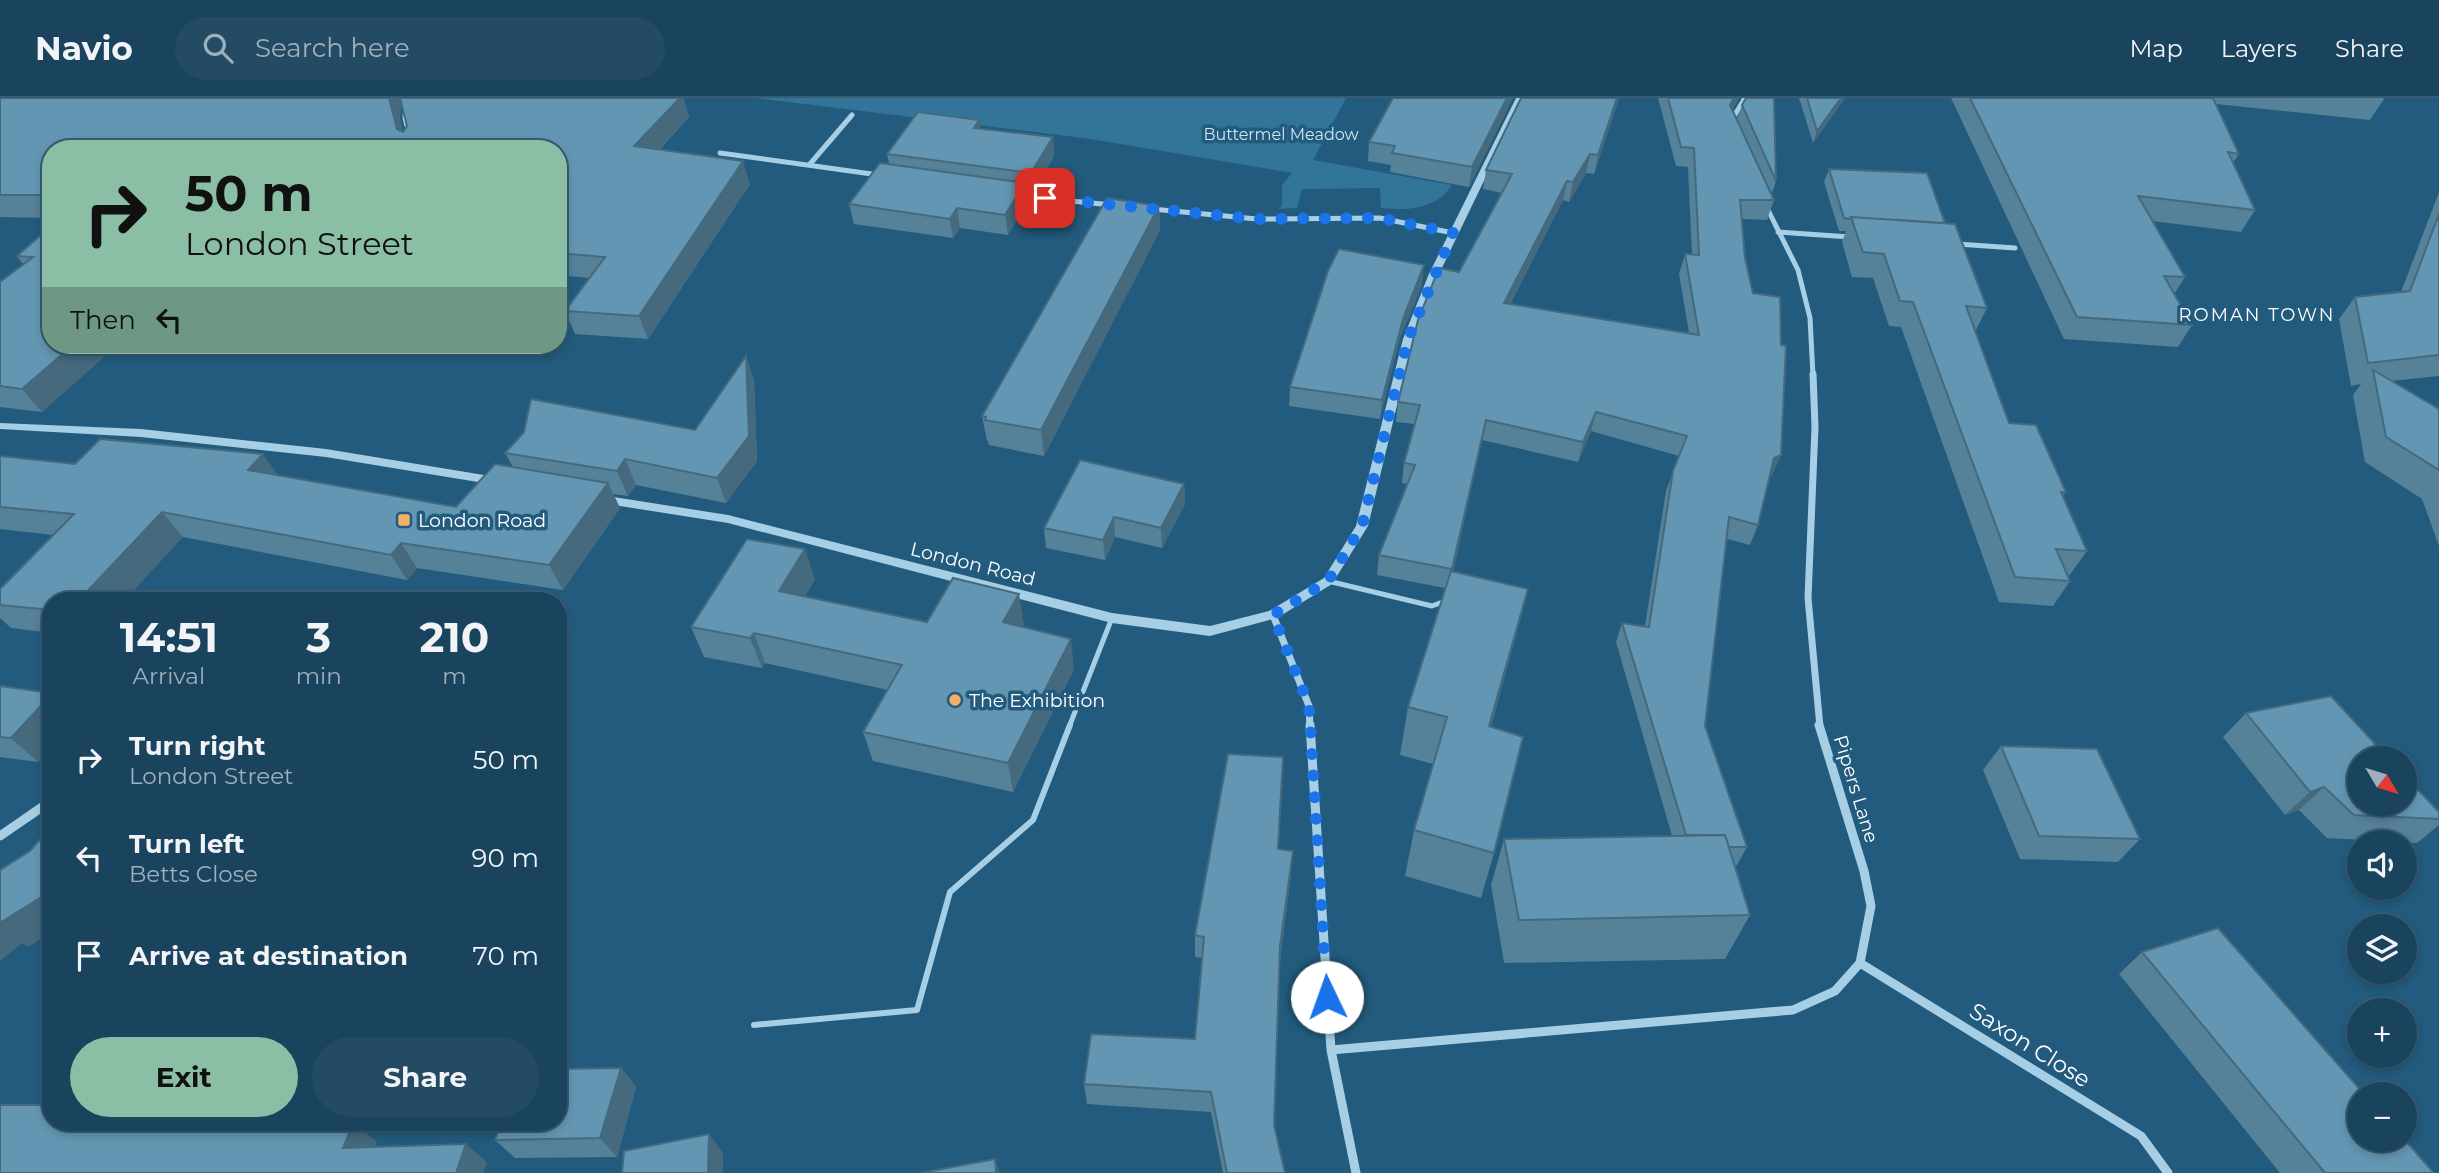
<!DOCTYPE html>
<meta charset="utf-8">
<style>
:root{--surface:#1a445e;--page:#234b64;--text:#f1f3f6;--muted:#9fb0bc;--line:#385c73;--accent:#8abfa5}
body{margin:0;font-family:Montserrat,sans-serif;background:var(--page);color:var(--text);height:100vh;display:flex;flex-direction:column;font-size:26px;white-space:nowrap}
*{box-sizing:border-box;margin:0}
p{font-size:23px;color:var(--muted)}
.icon{flex:none;width:38px;height:38px;fill:none;stroke:currentColor;stroke-width:2;stroke-linecap:round;stroke-linejoin:round}
.map{position:relative;flex:1;overflow:hidden}
.drawer{position:absolute;left:42px;top:494px;width:525px;height:539px;display:flex;flex-direction:column;background:var(--surface);border-radius:28px;box-shadow:0 4px 10px #0003,0 0 0 2px var(--line)}
.drawer>*{flex:none}
.guide{position:absolute;left:42px;top:42px;width:525px;height:214px;border-radius:28px;box-shadow:0 4px 10px #0003,0 0 0 2px var(--line);background:#8abfa5;color:#111;overflow:hidden}
.needle{width:46px;rotate:128deg}
.controls{position:absolute;left:2347px;top:648px;display:grid;gap:14px}
.controls a{display:grid;place-items:center;width:70px;height:70px;border-radius:50%;background:var(--surface);box-shadow:0 4px 10px #0003,0 0 0 2px var(--line);font-size:35px}
.pin{position:absolute;display:grid;place-items:center;width:60px;height:60px;color:#fff;margin:-30px;border-radius:14px;box-shadow:0 4px 10px #0006}
.me{position:absolute;width:77px;margin:-38px;rotate:357deg;stroke-linejoin:round;filter:drop-shadow(0 0 5px #0008)}
.turn{display:flex;align-items:center;gap:24px;height:147px;padding:0 28px;font-size:32px}
.turn .icon{width:91px;height:91px;stroke-width:2.5}
.turn b{display:block;font-size:49px;line-height:60px}
.then{display:flex;align-items:center;height:66px;padding:0 28px;background:#0003;gap:14px;font-size:26px}
.eta{display:flex;justify-content:space-evenly;align-items:center;height:119px;text-align:center}
.eta b{font-size:42px;font-weight:700;line-height:49px}
.action{display:flex;gap:14px;margin-top:auto;padding:14px 28px}
.action a{flex:1;height:80px;border-radius:42px;background:var(--accent);color:#111;font-size:28px;font-weight:700;line-height:80px;text-align:center}
.action a+a{background:var(--page);color:var(--text)}
ul{padding:0;list-style:none}
li{display:flex;align-items:center;gap:21px;height:98px;padding:0 28px}
li div{flex:1}
li b{display:block;font-size:26px}
li em{font-style:normal}
header{display:flex;align-items:center;gap:42px;box-sizing:border-box;height:98px;padding:0 35px;background:var(--surface);border-bottom:2px solid var(--line)}
header strong{font-size:33px}
nav{display:flex;gap:38px;margin-inline-start:auto;font-size:24px}
.search{width:490px;height:63px;background:var(--page);display:flex;align-items:center;gap:18px;box-sizing:border-box;padding:0 24px;border-radius:38px;color:var(--muted);font-size:26px}
.map>svg:first-child{display:block}
</style>
<header>
<strong>Navio</strong>
<div class="search"><svg class="icon" aria-label="search" viewBox="0 0 24 24"><circle cx="10" cy="10" r="6"/><path d="M15 15l6 6"/></svg>Search here</div>
<nav><a>Map</a><a>Layers</a><a>Share</a></nav>
</header>
<div class="map">
<svg width="2439" height="1075" viewBox="0 0 2439 1075">
<rect width="100%" height="100%" fill="#225b7d"/>
<path fill="#327599" d="M 756,0 L 1346,0 L 1313,62 L 1452,87 C 1436,111 1409,113 1381,110 L 1380,90 L 1302,91 L 1297,110 L 1278,111 L 1282,108 L 1282,87 L 1292,75 L 1091,41 Z"/>
<g fill="none" stroke-linecap="round" stroke-linejoin="round">
<path stroke="#a6cfe6" stroke-width="5" d="M 1328,483 L 1432,508 L 1448,502
M 1069,629 L 1112,520"/>
<path stroke="#a6cfe6" stroke-width="6" d="M 754,927 L 917,912 L 950,794 L 1033,722 L 1070,627"/>
<path stroke="#a6cfe6" stroke-width="5" d="M 406,0 L 405,20 L 413,51
M 1731,23 L 1745,0
M 720,55 L 879,77
M 810,66 L 852,17
M 1019,98 L 1112,107
M 1766,108 L 1798,172 L 1810,220 L 1813,278
M 1152,111 L 1257,121 L 1380,120 L 1453,135
M 1778,134 L 1850,139
M 1957,146 L 2015,150"/>
<path stroke="#a6cfe6" stroke-width="7" d="M 1813,276 L 1815,329 L 1808,500 L 1820,629
M 1273,517 L 1309,608 L 1310,629"/>
<path stroke="#a6cfe6" stroke-width="9" d="M 1310,627 L 1331,952 L 1356,1075
M 0,738 L 45,707
M 1860,865 L 2141,1038 L 2168,1075
M 1331,952 L 1793,912 L 1835,893 L 1860,865 L 1871,808 L 1864,773 L 1819,627"/>
<path fill="#a6cfe6" fill-rule="evenodd" d="M 1516,0 L 1524,0 L 1438,178 L 1413,241 L 1368,428 L 1332,486 L 1277,520 L 1210,538 L 1112,525 L 728,425 L 601,405 L 595,401 L 601,397 L 728,417 L 1112,515 L 1210,528 L 1269,513 L 1324,480 L 1356,428 L 1403,241 L 1428,178 Z
M 0,325 L 141,331 L 326,351 L 496,379 L 502,383 L 496,387 L 326,359 L 141,339 L 0,331 Z"/>
</g>
<path fill="#558199" fill-rule="evenodd" d="M 0,0 L 683,0 L 689,19 L 659,52 L 750,86 L 648,241 L 575,236 L 565,213 L 589,180 L 558,177 L 558,51 L 51,51 L 51,120 L 0,119 ZM 401,1 L 407,28 L 403,34 L 400,21 Z
M 1513,0 L 1469,89 L 1390,74 L 1391,67 L 1368,63 L 1369,44 Z
M 1619,0 L 1594,76 L 1586,75 L 1569,104 L 1563,102 L 1510,206 L 1689,235 L 1679,176 L 1685,156 L 1692,157 L 1688,69 L 1676,68 L 1658,0 L 1739,0 L 1733,11 L 1737,21 L 1742,7 L 1776,83 L 1771,98 L 1774,102 L 1767,122 L 1742,121 L 1745,160 L 1781,357 L 1772,377 L 1770,378 L 1758,427 L 1750,447 L 1727,441 L 1705,628 L 1747,749 L 1737,767 L 1735,767 L 1750,817 L 1725,861 L 1504,865 L 1491,787 L 1504,741 L 1672,738 L 1616,544 L 1622,525 L 1645,528 L 1666,393 L 1679,358 L 1591,333 L 1578,364 L 1482,342 L 1453,474 L 1528,491 L 1515,541 L 1491,628 L 1494,755 L 1481,800 L 1405,778 L 1414,732 L 1433,666 L 1400,657 L 1408,609 L 1445,490 L 1377,477 L 1379,457 L 1407,386 L 1402,385 L 1404,365 L 1415,326 L 1396,324 L 1398,304 L 1459,174 L 1502,95 L 1483,91 L 1486,72 Z
M 1799,0 L 1845,0 L 1813,45 Z
M 1951,0 L 2383,0 L 2384,1 L 2370,22 L 2216,6 L 2239,56 L 2233,65 L 2255,112 L 2241,134 L 2152,123 L 2185,179 L 2174,196 L 2192,227 L 2178,249 L 2064,241 Z
M 979,22 L 980,30 L 1053,39 L 1054,58 L 1033,94 L 1026,93 L 1027,104 L 1008,137 L 960,130 L 953,140 L 854,126 L 849,106 L 889,66 L 887,56 Z
M 1829,71 L 1945,125 L 1987,210 L 1975,234 L 2009,325 L 2066,394 L 2063,398 L 2087,453 L 2069,478 L 2068,478 L 2070,483 L 2053,508 L 1999,504 L 1901,229 L 1889,228 L 1873,180 L 1852,179 L 1842,144 L 1846,133 L 1839,133 L 1824,84 Z
M 2439,94 L 2439,278 L 2391,283 L 2439,311 L 2439,448 L 2422,401 L 2365,364 L 2353,297 L 2361,286 L 2351,288 L 2339,221 L 2355,199 L 2401,194 Z
M 1159,108 L 1160,132 L 1044,358 L 989,347 L 988,343 L 987,343 L 982,318 Z
M 51,128 L 51,247 L 117,247 L 42,314 L 0,309 L 0,184 L 23,166 L 17,158 Z
M 1422,187 L 1400,240 L 1380,321 L 1289,308 L 1290,289 Z
M 746,258 L 754,283 L 757,363 L 726,405 L 636,387 L 628,398 L 613,396 L 620,410 L 563,492 L 417,470 L 407,482 L 183,439 L 51,502 L 51,535 L 11,530 L 0,520 L 0,491 L 53,437 L 0,431 L 0,358 L 75,366 L 279,378 L 456,409 L 513,369 L 505,355 L 695,332 Z
M 1184,386 L 1185,406 L 1162,450 L 1115,439 L 1105,462 L 1046,450 L 1044,430 Z
M 815,481 L 805,498 L 927,524 L 1024,526 L 1023,529 L 1074,571 L 1013,694 L 873,663 L 863,634 L 888,592 L 765,565 L 762,570 L 704,559 L 691,529 Z
M 0,588 L 51,595 L 51,650 L 38,664 L 0,659 Z
M 2246,615 L 2439,714 L 2439,727 L 2417,745 L 2327,740 L 2299,712 L 2285,717 L 2223,639 Z
M 2001,648 L 2140,741 L 2118,764 L 2020,761 L 1983,672 Z
M 1278,751 L 1291,776 L 1280,862 L 1274,1027 L 1285,1075 L 1223,1075 L 1211,1014 L 1087,1006 L 1084,986 L 1195,941 L 1202,860 L 1195,859 L 1195,837 Z
M 2142,854 L 2434,1075 L 2280,1075 L 2119,876 Z
M 621,970 L 636,989 L 617,1059 L 515,1060 L 495,1042 Z"/>
<path fill="#45697d" d="M 389,0 L 401,0 L 400,21 L 408,51 L 397,31 Z
M 680,0 L 683,0 L 689,19 L 641,70 L 634,48 Z
M 1507,0 L 1513,0 L 1469,89 L 1472,69 Z
M 1617,0 L 1619,0 L 1594,76 L 1598,57 Z
M 1734,0 L 1739,0 L 1725,25 L 1730,7 Z
M 1841,0 L 1845,0 L 1813,45 L 1817,33 Z
M 979,22 L 982,40 L 974,30 Z
M 1053,39 L 1054,58 L 1033,94 L 1031,75 Z
M 1590,56 L 1586,75 L 1569,104 L 1573,84 Z
M 743,63 L 750,86 L 648,241 L 639,218 Z
M 1567,83 L 1563,102 L 1500,224 L 1504,205 Z
M 1025,85 L 1027,104 L 1008,137 L 1005,117 Z
M 1159,108 L 1160,132 L 1044,358 L 1041,332 Z
M 957,110 L 960,130 L 953,140 L 950,121 Z
M 1424,167 L 1422,187 L 1400,240 L 1380,321 L 1382,302 L 1403,221 Z
M 73,247 L 117,247 L 42,314 L 22,291 Z
M 746,258 L 754,283 L 757,363 L 726,405 L 717,380 Z
M 1596,314 L 1591,333 L 1578,364 L 1583,344 Z
M 1486,322 L 1482,342 L 1449,491 L 1452,471 Z
M 263,356 L 281,381 L 248,372 Z
M 1781,357 L 1772,377 L 1766,380 L 1774,360 Z
M 625,361 L 636,387 L 628,398 L 617,373 Z
M 608,385 L 620,410 L 563,492 L 549,467 Z
M 1184,386 L 1185,406 L 1162,450 L 1161,430 Z
M 162,414 L 183,439 L 125,502 L 79,502 Z
M 1114,419 L 1115,439 L 1105,462 L 1103,442 Z
M 401,445 L 417,470 L 407,482 L 391,457 Z
M 805,451 L 815,481 L 790,524 L 779,493 Z
M 1528,491 L 1515,541 L 1477,676 L 1489,628 Z
M 1019,496 L 1024,526 L 1008,554 L 1003,524 Z
M 754,535 L 765,565 L 762,570 L 750,540 Z
M 1071,541 L 1074,571 L 1013,694 L 1008,665 Z
M 51,597 L 51,650 L 38,664 L 11,640 Z
M 2324,689 L 2299,712 L 2285,717 L 2310,694 Z
M 1293,753 L 1291,776 L 1279,869 L 1280,848 Z
M 51,793 L 51,834 L 28,849 L 22,845 L 0,863 L 0,825 Z
M 621,970 L 636,989 L 617,1059 L 600,1040 Z
M 106,1024 L 145,1024 L 133,1049 L 102,1031 Z
M 353,1025 L 377,1044 L 367,1068 L 343,1050 Z
M 709,1036 L 723,1055 L 723,1075 L 708,1075 Z
M 466,1046 L 487,1064 L 483,1075 L 456,1075 Z
M 995,1061 L 1000,1075 L 996,1075 Z"/>
<path fill="#6396b2" stroke="#45697d" stroke-width="2" d="M 0,0 L 389,0 L 397,31 L 403,34 L 407,28 L 400,0 L 680,0 L 634,48 L 743,63 L 639,218 L 565,213 L 605,159 L 558,155 L 558,51 L 51,51 L 51,97 L 0,97 Z
M 1393,0 L 1507,0 L 1472,69 L 1392,55 L 1395,48 L 1369,44 Z
M 1521,0 L 1617,0 L 1598,57 L 1590,56 L 1573,84 L 1567,83 L 1504,205 L 1699,237 L 1685,156 L 1699,157 L 1694,50 L 1681,49 L 1668,0 L 1734,0 L 1730,7 L 1774,102 L 1740,102 L 1745,160 L 1753,195 L 1780,199 L 1781,247 L 1786,248 L 1781,357 L 1774,360 L 1758,427 L 1729,419 L 1705,628 L 1747,749 L 1729,749 L 1725,737 L 1686,737 L 1622,525 L 1649,529 L 1673,373 L 1687,338 L 1596,314 L 1583,344 L 1486,322 L 1452,471 L 1379,457 L 1415,367 L 1404,365 L 1420,307 L 1398,304 L 1418,222 L 1439,170 L 1459,174 L 1512,76 L 1486,72 Z
M 1746,0 L 1774,0 L 1776,83 L 1742,7 Z
M 1807,0 L 1841,0 L 1817,33 Z
M 1970,0 L 2213,0 L 2239,56 L 2228,54 L 2255,112 L 2138,98 L 2185,179 L 2164,178 L 2192,227 L 2077,219 Z
M 918,14 L 979,22 L 974,30 L 1053,39 L 1031,75 L 887,56 Z
M 880,65 L 1025,85 L 1005,117 L 957,110 L 950,121 L 849,106 Z
M 1829,71 L 1927,75 L 1945,125 L 1851,119 L 1852,121 L 1844,120 Z
M 1107,100 L 1159,108 L 1041,332 L 985,322 L 986,319 L 982,318 Z
M 2439,116 L 2439,257 L 2368,265 L 2355,199 L 2410,193 Z
M 1851,119 L 1955,126 L 1987,210 L 1966,208 L 2009,325 L 2036,327 L 2066,394 L 2061,394 L 2087,453 L 2056,451 L 2070,483 L 2015,479 L 1913,204 L 1900,203 L 1884,156 L 1863,154 Z
M 51,128 L 51,247 L 73,247 L 22,291 L 0,288 L 0,184 L 33,159 L 17,158 Z
M 1339,151 L 1424,167 L 1403,221 L 1382,302 L 1290,289 L 1328,173 Z
M 746,258 L 749,338 L 717,380 L 625,361 L 617,373 L 505,355 L 524,334 L 531,301 L 695,332 Z
M 2373,272 L 2439,311 L 2439,372 L 2386,339 Z
M 100,341 L 263,356 L 248,372 L 456,409 L 495,366 L 608,385 L 549,467 L 401,445 L 391,457 L 162,414 L 79,502 L 51,502 L 51,512 L 0,507 L 0,491 L 74,416 L 0,409 L 0,358 L 75,366 Z
M 1080,362 L 1184,386 L 1161,430 L 1114,419 L 1103,442 L 1044,430 Z
M 747,441 L 805,451 L 779,493 L 927,524 L 953,480 L 1019,496 L 1003,524 L 1071,541 L 1008,665 L 863,634 L 902,567 L 754,535 L 750,540 L 691,529 Z
M 1451,473 L 1528,491 L 1489,628 L 1523,639 L 1494,755 L 1414,732 L 1447,619 L 1408,609 Z
M 0,588 L 51,595 L 51,597 L 11,640 L 0,639 Z
M 2331,598 L 2388,660 L 2359,660 L 2359,705 L 2404,705 L 2404,677 L 2439,714 L 2439,721 L 2354,717 L 2324,689 L 2310,694 L 2246,615 Z
M 2001,648 L 2097,651 L 2140,741 L 2039,738 Z
M 1228,656 L 1283,659 L 1278,751 L 1293,753 L 1280,848 L 1274,1027 L 1285,1075 L 1227,1075 L 1211,994 L 1084,986 L 1091,936 L 1195,941 L 1204,839 L 1195,837 Z
M 51,729 L 51,793 L 0,825 L 0,772 L 30,753 Z
M 1725,737 L 1750,817 L 1519,822 L 1504,741 Z
M 2218,830 L 2364,996 L 2359,996 L 2359,1041 L 2404,1041 L 2434,1075 L 2325,1075 L 2142,854 Z
M 621,970 L 600,1040 L 495,1042 L 502,1024 L 558,1024 L 558,971 Z
M 51,992 L 51,1024 L 106,1024 L 102,1031 L 353,1025 L 343,1050 L 466,1046 L 456,1075 L 0,1075 L 0,1007 L 42,1007 Z
M 709,1036 L 708,1075 L 622,1075 L 624,1053 Z
M 995,1061 L 996,1075 L 921,1075 Z"/>
<g fill="none" stroke-linecap="round" stroke-linejoin="round">
<path stroke="#1a73e8" stroke-width="12" stroke-dasharray="0 21.6" d="M 1045,100 L 1257,121 L 1380,120 L 1453,135 L 1408,241 L 1362,428 L 1328,483 L 1273,517 L 1309,608 L 1327,899"/>
</g>
<g fill="#f2af68" stroke="#225b7d" stroke-width="2.5">
<rect x="397" y="415" width="14" height="14" rx="3.5"/>
<circle cx="955" cy="602" r="7"/>
</g>
<g text-anchor="middle" dominant-baseline="central" stroke-width="7" stroke-linejoin="round" paint-order="stroke">
<g font-size="16" fill="#c9e5f5" stroke="#225b7d">
<text x="1281" y="36">Buttermel Meadow</text>
</g>
<g font-size="18" letter-spacing="2" fill="#fff" stroke="#225b7d">
<text x="2257" y="217">ROMAN TOWN</text>
</g>
<g font-size="19" fill="#fff" stroke="#225b7d" text-anchor="start">
<text x="418" y="422">London Road</text>
<text x="969" y="602">The Exhibition</text>
</g>
<g font-size="19" fill="#fff" stroke="#225b7d">
<text transform="translate(973 466) rotate(14)">London Road</text>
<text transform="translate(1856 691) rotate(73)">Pipers Lane</text>
</g>
<g font-size="23" fill="#fff" stroke="#225b7d">
<text transform="translate(2030 947) rotate(32)">Saxon Close</text>
</g>
</g>
</svg>
<div class="controls">
<a><svg class="needle" viewBox="-14 -14 28 28"><path d="M0-13l5 13h-10z" fill="#e53935"/><path d="M0 13l5-13h-10z" fill="#9fb0bc"/></svg></a>
<a><svg class="icon" aria-label="sound" viewBox="0 0 24 24"><path d="M4 9h4l5-4v14l-5-4H4zM17 9q2 3 0 6"/></svg></a>
<a><svg class="icon" aria-label="layers" viewBox="0 0 24 24"><path d="M12 4l9 5-9 5-9-5zM3 14l9 5 9-5"/></svg></a>
<a>+</a>
<a>−</a>
</div>
<div class="pin" style="left:1045px;top:100px;background:#d93025"><svg class="icon" aria-label="arrive" viewBox="0 0 24 24"><path d="M6 21V4h12l-3 4 3 4H6"/></svg></div>
<svg class="me" style="left:1327px;top:899px" viewBox="-20 -20 40 40"><circle r="19" fill="#fff"/><path d="M0-13L10 11 0 6-10 11z" fill="#1a73e8"/></svg>
<div class="guide">
<div class="turn"><svg class="icon" aria-label="right" viewBox="0 0 24 24"><path d="M7 20v-9h11M14 6l5 5-5 5"/></svg><div><b>50 m</b>London Street</div></div>
<div class="then">Then<svg class="icon" aria-label="left" viewBox="0 0 24 24"><path d="M17 20v-9H6M10 6l-5 5 5 5"/></svg></div>
</div>
<section class="drawer">
<div class="eta">
<div><b>14:51</b><p>Arrival</p></div>
<div><b>3</b><p>min</p></div>
<div><b>210</b><p>m</p></div>
</div>
<ul>
<li><svg class="icon" aria-label="right" viewBox="0 0 24 24"><path d="M7 20v-9h11M14 6l5 5-5 5"/></svg><div><b>Turn right</b><p>London Street</p></div><em>50 m</em></li>
<li><svg class="icon" aria-label="left" viewBox="0 0 24 24"><path d="M17 20v-9H6M10 6l-5 5 5 5"/></svg><div><b>Turn left</b><p>Betts Close</p></div><em>90 m</em></li>
<li><svg class="icon" aria-label="arrive" viewBox="0 0 24 24"><path d="M6 21V4h12l-3 4 3 4H6"/></svg><div><b>Arrive at destination</b></div><em>70 m</em></li>
</ul>
<div class="action"><a>Exit</a><a>Share</a></div>
</section>
</div>
